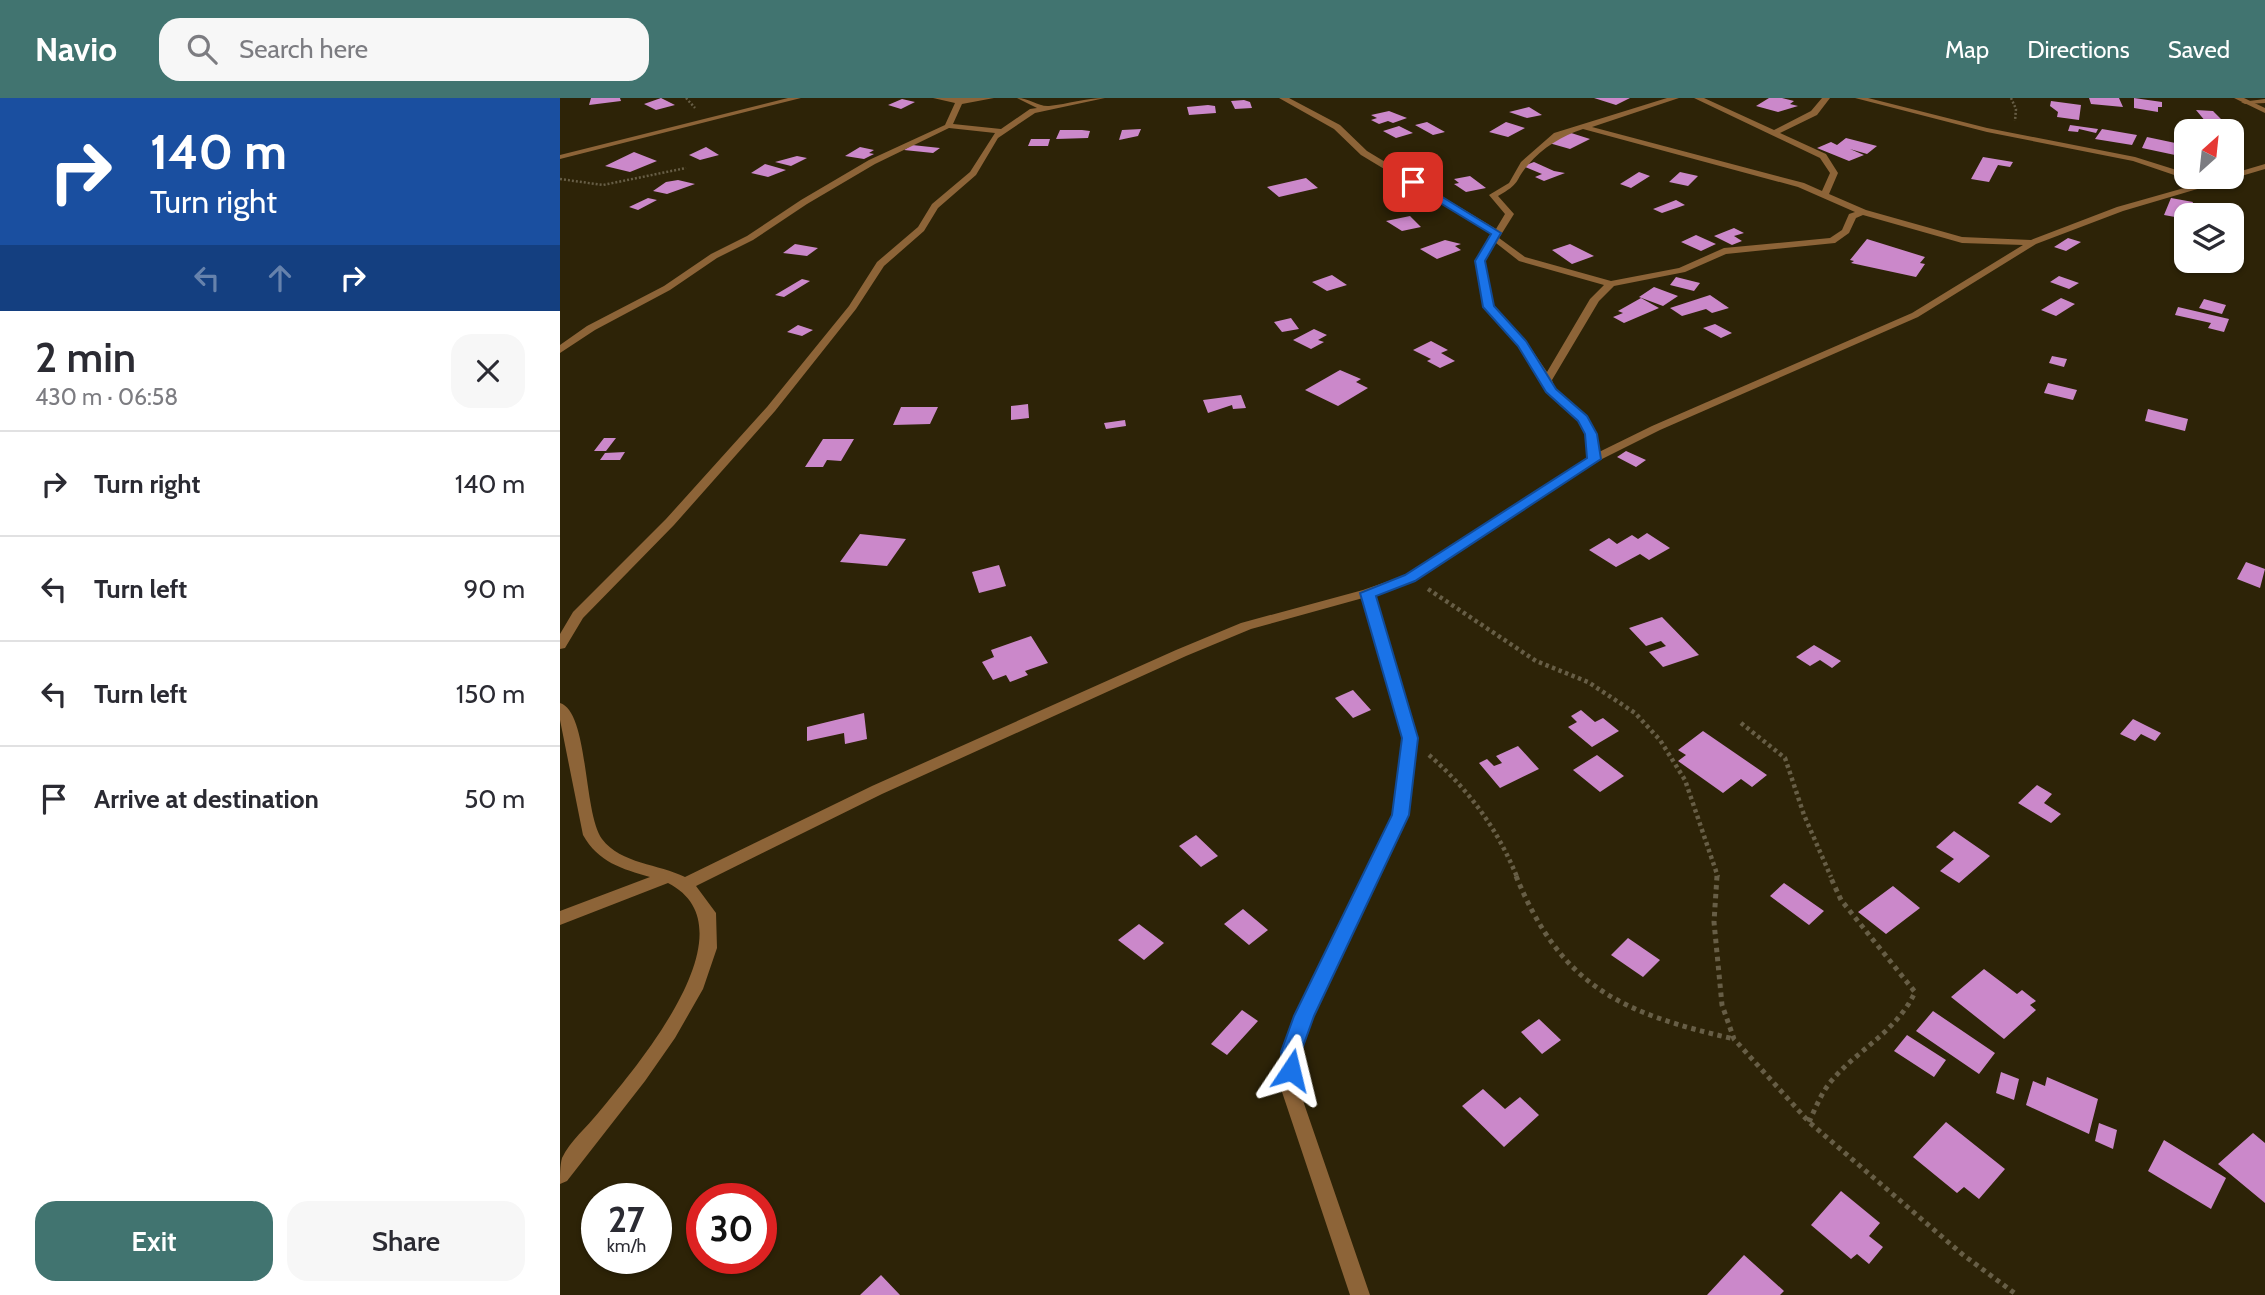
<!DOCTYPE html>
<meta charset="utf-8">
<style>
:root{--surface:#fff;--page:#f7f7f7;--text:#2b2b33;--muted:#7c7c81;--line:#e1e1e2;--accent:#417470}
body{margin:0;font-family:Cabin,sans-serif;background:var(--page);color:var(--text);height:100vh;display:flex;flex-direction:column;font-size:26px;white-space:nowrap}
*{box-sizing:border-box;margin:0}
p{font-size:23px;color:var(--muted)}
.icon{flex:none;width:38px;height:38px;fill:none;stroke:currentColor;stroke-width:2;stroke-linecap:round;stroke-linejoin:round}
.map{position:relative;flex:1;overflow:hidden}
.drawer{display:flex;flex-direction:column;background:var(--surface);width:560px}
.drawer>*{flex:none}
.top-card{background:#1a4fa0;color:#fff;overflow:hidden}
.needle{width:46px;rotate:27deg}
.tools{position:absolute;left:1614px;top:21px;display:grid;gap:14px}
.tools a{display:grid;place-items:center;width:70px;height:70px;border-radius:14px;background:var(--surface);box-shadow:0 2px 5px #0004;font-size:35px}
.speed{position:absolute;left:21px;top:1085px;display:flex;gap:14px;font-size:35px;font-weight:700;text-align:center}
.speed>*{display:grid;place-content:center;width:91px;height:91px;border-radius:50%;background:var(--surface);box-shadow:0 2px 5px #0004;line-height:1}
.speed small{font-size:18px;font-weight:400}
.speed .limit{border:10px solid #d22;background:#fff;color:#111}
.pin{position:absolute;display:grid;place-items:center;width:60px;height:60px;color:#fff;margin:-30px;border-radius:14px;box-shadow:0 4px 10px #0006}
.me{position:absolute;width:77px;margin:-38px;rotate:10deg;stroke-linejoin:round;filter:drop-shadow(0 0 5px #0008)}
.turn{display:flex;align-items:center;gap:24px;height:147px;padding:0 35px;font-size:32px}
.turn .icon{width:91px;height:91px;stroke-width:2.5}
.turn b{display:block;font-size:49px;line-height:60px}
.lanes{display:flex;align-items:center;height:66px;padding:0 35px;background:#0003;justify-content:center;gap:35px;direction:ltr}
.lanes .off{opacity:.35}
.round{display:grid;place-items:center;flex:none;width:74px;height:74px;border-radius:21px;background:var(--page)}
.summary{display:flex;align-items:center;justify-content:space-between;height:119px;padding:0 35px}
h1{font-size:42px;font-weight:600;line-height:52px}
.primary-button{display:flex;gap:14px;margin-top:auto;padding:14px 35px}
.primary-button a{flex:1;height:80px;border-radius:21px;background:var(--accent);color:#fff;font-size:28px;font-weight:600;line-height:80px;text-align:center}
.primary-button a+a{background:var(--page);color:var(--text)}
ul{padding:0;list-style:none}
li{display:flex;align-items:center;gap:21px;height:105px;padding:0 35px;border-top:2px solid var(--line)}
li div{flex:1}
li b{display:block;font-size:26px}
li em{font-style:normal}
header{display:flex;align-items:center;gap:42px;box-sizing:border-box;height:98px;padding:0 35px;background:var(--accent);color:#fff}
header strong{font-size:33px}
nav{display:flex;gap:38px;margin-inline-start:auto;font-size:24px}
.search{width:490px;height:63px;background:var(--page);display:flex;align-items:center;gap:18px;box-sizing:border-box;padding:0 24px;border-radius:21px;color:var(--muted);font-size:26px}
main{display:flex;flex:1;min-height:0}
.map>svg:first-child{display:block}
</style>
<header>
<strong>Navio</strong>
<div class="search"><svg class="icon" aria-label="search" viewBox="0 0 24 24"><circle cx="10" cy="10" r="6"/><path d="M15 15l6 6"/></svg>Search here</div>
<nav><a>Map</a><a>Directions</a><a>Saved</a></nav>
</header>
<main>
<section class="drawer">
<div class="top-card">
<div class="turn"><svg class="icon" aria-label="right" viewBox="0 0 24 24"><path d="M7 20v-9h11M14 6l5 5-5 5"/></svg><div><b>140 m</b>Turn right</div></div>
<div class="lanes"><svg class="icon off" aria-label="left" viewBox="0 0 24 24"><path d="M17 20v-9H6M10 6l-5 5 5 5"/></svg><svg class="icon off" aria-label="ahead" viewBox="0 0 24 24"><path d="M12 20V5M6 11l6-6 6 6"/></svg><svg class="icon" aria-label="right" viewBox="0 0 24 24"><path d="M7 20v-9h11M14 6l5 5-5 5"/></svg></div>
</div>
<div class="summary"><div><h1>2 min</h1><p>430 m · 06:58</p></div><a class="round"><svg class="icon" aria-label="close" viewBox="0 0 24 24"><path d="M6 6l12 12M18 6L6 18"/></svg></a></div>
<ul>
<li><svg class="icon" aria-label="right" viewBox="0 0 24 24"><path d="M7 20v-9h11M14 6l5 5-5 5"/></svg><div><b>Turn right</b></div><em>140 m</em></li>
<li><svg class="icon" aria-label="left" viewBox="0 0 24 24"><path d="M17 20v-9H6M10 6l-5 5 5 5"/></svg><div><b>Turn left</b></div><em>90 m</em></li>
<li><svg class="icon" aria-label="left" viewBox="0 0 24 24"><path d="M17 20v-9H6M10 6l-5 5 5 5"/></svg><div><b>Turn left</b></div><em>150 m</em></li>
<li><svg class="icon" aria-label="arrive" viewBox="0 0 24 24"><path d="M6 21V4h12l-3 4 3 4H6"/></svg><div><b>Arrive at destination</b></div><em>50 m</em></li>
</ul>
<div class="primary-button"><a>Exit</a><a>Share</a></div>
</section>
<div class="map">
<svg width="1705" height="1197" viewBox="0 0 1705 1197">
<rect width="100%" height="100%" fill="#2d2307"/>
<path fill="#cb88ca" d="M 31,0 L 60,0 L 61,3 L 29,7 Z
M 101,0 L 115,7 L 96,12 L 84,6 Z
M 1034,0 L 1070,0 L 1056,7 Z
M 1209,0 L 1222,0 L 1234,3 L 1230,6 L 1238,8 L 1218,14 L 1196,8 Z
M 1529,0 L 1559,0 L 1563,9 L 1531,6 Z
M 1574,0 L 1602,4 L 1602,9 L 1598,9 L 1598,14 L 1574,10 Z
M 342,1 L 355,4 L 341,11 L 328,7 Z
M 684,2 L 690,4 L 692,10 L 675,11 L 671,3 Z
M 1491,3 L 1521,7 L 1519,22 L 1497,19 L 1498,14 L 1490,8 Z
M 648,7 L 655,8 L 656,15 L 629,17 L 627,9 Z
M 969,9 L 982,17 L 967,20 L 949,14 Z
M 1636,12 L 1653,13 L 1664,24 L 1646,24 Z
M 829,13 L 847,20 L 833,25 L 828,23 L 819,26 L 811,22 L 817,20 L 811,17 Z
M 867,24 L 885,34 L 873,37 L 855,27 Z
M 946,24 L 965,30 L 948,39 L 929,34 Z
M 1510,27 L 1538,31 L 1536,35 L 1519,31 L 1518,34 L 1508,33 Z
M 839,28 L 853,35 L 836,40 L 823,33 Z
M 581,31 L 578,38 L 559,42 L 562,32 Z
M 1542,31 L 1577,37 L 1572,47 L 1535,41 Z
M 500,32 L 522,32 L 530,33 L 528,40 L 496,41 Z
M 1008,34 L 1030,41 L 1010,51 L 989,45 Z
M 1587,39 L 1620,46 L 1615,57 L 1582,50 Z
M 1286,40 L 1317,48 L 1307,56 L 1290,51 L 1304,57 L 1289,63 L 1257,50 L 1271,44 L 1277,47 Z
M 471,41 L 490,41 L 488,48 L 468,48 Z
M 352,47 L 380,50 L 373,55 L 344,52 Z
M 146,49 L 159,57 L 140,62 L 129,57 Z
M 300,49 L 314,52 L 309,55 L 314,56 L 304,61 L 285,58 Z
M 74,54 L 97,63 L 70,74 L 45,68 Z
M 237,58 L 247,60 L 231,68 L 215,64 Z
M 1423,59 L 1453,64 L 1450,69 L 1438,67 L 1429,84 L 1411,81 Z
M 974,64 L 994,73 L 1005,75 L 984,83 L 975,79 L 982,76 L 963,68 Z
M 205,66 L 226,72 L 208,79 L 191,75 Z
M 1079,74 L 1090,78 L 1071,90 L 1060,86 Z
M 1120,74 L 1138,78 L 1128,88 L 1109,84 Z
M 910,78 L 926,90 L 906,94 L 894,86 L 899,85 L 894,81 Z
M 746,80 L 758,90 L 719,99 L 707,89 Z
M 118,82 L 135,86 L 107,96 L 93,93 L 106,84 Z
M 88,100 L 97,102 L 78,112 L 69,109 Z
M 1611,100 L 1633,104 L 1626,121 L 1604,117 Z
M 1116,102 L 1125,107 L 1102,115 L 1093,111 Z
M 850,118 L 861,129 L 842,133 L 826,123 Z
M 1174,130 L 1184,135 L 1174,138 L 1182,143 L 1172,147 L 1154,138 Z
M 1136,137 L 1156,146 L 1141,153 L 1121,144 Z
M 1508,140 L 1521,144 L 1506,153 L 1494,149 Z
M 1307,141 L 1365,159 L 1360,165 L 1365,166 L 1356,179 L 1291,165 L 1294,163 L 1290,162 Z
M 885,142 L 901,146 L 895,148 L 901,152 L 877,161 L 860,151 Z
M 235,146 L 258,150 L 247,158 L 223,155 Z
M 1010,146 L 1034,158 L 1012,166 L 992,152 Z
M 772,177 L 787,187 L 767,193 L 752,184 Z
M 1499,178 L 1519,185 L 1509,191 L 1490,184 Z
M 1116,179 L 1140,185 L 1134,193 L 1110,187 Z
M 242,181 L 250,183 L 224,199 L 215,197 Z
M 1094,189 L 1118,198 L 1103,208 L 1079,199 Z
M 1150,197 L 1169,210 L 1152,215 L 1146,211 L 1122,218 L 1110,210 Z
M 1081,200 L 1099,210 L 1064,225 L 1053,219 L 1063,215 L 1058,213 Z
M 1501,200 L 1515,206 L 1496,218 L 1481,212 Z
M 1644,201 L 1666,207 L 1662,216 L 1639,210 Z
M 1618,209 L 1669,221 L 1664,234 L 1648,230 L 1651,225 L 1615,217 Z
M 731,220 L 739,231 L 722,234 L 714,224 Z
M 1155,226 L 1172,235 L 1161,240 L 1143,230 Z
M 238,227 L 253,232 L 242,238 L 227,234 Z
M 754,231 L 767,237 L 758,242 L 764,244 L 751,251 L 733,242 Z
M 871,243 L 888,252 L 881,255 L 895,263 L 880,270 L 867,263 L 871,261 L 853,252 Z
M 1492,258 L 1507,261 L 1504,269 L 1489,265 Z
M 780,272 L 801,281 L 796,284 L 808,290 L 778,308 L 745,292 Z
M 1488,285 L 1517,292 L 1513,302 L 1484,295 Z
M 681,297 L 686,310 L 673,311 L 672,307 L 648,315 L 643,302 Z
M 468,306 L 469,320 L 451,322 L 451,308 Z
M 341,309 L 378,309 L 370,326 L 333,327 Z
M 1588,311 L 1628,321 L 1625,333 L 1585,323 Z
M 565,322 L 566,328 L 546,331 L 544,325 Z
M 44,340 L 56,340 L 46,353 L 34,353 Z
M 263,341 L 294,341 L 281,363 L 267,362 L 263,369 L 245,369 Z
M 1066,353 L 1086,362 L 1076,369 L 1057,359 Z
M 65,354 L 60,362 L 40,362 L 45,355 Z
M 1087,435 L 1110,450 L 1089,462 L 1080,456 L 1056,469 L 1029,452 L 1049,440 L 1057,446 L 1072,437 L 1078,441 Z
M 300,436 L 346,441 L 327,468 L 280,464 Z
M 1686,464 L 1705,471 L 1700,490 L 1677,481 Z
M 439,467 L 446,488 L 419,495 L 412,474 Z
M 1102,519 L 1139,557 L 1103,569 L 1089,554 L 1106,548 L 1101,543 L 1086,548 L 1069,530 Z
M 471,538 L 488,565 L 465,573 L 468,577 L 450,584 L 446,577 L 433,582 L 422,564 L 434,559 L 431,552 Z
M 1254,547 L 1281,563 L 1272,570 L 1260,562 L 1250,568 L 1236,559 Z
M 793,592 L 811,612 L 793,620 L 775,600 Z
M 1021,612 L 1035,624 L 1043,620 L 1059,633 L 1032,649 L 1008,629 L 1017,624 L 1011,618 Z
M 304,615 L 307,641 L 285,646 L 284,635 L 247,643 L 247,629 Z
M 1573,621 L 1601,635 L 1595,643 L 1581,636 L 1575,643 L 1560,636 Z
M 1143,633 L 1207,677 L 1192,689 L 1181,681 L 1163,695 L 1118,663 L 1126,657 L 1118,652 Z
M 958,648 L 979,671 L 940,690 L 919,665 L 927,661 L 934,668 L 942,665 L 936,658 Z
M 1037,657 L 1064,678 L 1040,694 L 1013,672 Z
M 1477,687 L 1492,696 L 1484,705 L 1501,716 L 1491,725 L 1458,705 Z
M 1394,733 L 1430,758 L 1399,785 L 1380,773 L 1394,761 L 1376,749 Z
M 636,737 L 658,758 L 641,769 L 619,748 Z
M 1224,785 L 1264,813 L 1249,827 L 1210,798 Z
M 1333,788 L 1360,810 L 1326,836 L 1298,814 Z
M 683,811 L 708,832 L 689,847 L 664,826 Z
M 579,826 L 604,845 L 584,862 L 558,842 Z
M 1068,840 L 1100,862 L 1083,879 L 1051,857 Z
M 1424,871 L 1457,896 L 1462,892 L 1476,903 L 1470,907 L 1476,912 L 1444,941 L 1391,899 Z
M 682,912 L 698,923 L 667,957 L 651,946 Z
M 1373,913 L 1435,955 L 1419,976 L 1356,933 Z
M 979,921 L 1001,942 L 982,956 L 961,934 Z
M 1347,937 L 1386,962 L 1374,979 L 1334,953 Z
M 1441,974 L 1459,981 L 1454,1002 L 1436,995 Z
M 1487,979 L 1538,1001 L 1529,1036 L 1466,1007 L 1473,983 L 1485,988 Z
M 923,991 L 945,1011 L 960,999 L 979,1017 L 944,1049 L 902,1008 Z
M 1386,1024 L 1445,1071 L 1419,1101 L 1404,1089 L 1397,1095 L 1353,1059 Z
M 1539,1025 L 1557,1032 L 1553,1051 L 1535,1043 Z
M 1693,1035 L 1705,1045 L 1705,1105 L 1658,1066 Z
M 1604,1042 L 1666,1080 L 1651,1111 L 1588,1073 Z
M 1281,1093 L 1320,1125 L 1309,1138 L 1323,1149 L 1309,1166 L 1297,1156 L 1291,1161 L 1251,1127 Z
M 1184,1157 L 1224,1193 L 1220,1197 L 1147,1197 Z
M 321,1177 L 340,1197 L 300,1197 Z"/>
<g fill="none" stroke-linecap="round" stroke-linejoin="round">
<path stroke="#675e46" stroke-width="2.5" stroke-dasharray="2 2" stroke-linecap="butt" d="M 126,0 L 135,10
M 1451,0 L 1456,11 L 1455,23
M 0,81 L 43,87 L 126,70"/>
<path stroke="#675e46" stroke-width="4.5" stroke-dasharray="3.5 3.5" stroke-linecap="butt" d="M 868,491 L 976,563 L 1028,584 L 1075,615 L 1100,642 L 1125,682 L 1158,779
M 1181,625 L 1225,660 L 1244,717 L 1271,779
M 869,657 C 909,692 937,730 957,779"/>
<path stroke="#675e46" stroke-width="5" stroke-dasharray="4.5 4.5" stroke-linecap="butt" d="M 956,778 C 1002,890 1062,915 1174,941
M 1157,778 L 1154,824 L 1162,907 L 1174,941 L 1249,1024 L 1402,1156 L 1457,1197
M 1249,1024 C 1256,1009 1262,993 1273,981 C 1300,950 1337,933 1355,894 L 1281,802 L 1270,778"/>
<path fill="#8d6438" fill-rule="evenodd" d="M 228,0 L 241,0 L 0,61 L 0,57 Z
M 373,0 L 434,0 L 402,6 L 393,26 L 441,31 L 470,11 L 477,10 L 457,0 C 469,0 479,9 489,8 C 508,6 526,0 545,0 L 475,15 L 438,40 L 416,77 L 378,110 L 364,133 L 324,168 L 296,211 L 215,313 L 114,427 L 23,520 L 5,550 L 0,551 L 0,536 L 13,514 L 106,421 L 207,309 L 289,208 L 317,164 L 358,129 L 372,106 L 410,74 L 435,35 L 389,30 L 315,66 L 247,106 L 193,142 L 157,160 L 110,192 L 35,232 L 0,255 L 0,247 L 27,228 L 104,188 L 151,156 L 187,138 L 241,102 L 309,62 L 385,27 L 395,5 Z
M 719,0 L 729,0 L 780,27 L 807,53 L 936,131 L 945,116 L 929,97 L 949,85 L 961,64 L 994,35 L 1107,0 L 1119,0 L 1032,29 L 1244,85 L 1262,93 L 1270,75 L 1260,60 L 1134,0 L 1144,0 L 1214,32 L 1251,13 L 1262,0 L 1270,0 L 1257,17 L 1220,35 L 1266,56 L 1278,75 L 1269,96 L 1306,112 L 1402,139 L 1471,142 L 1557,109 L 1663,79 L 1671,79 L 1671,76 L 1705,66 L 1705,71 L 1563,113 L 1476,146 L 1358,219 L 1100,332 L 1038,363 L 854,483 L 815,497 L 857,640 L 848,717 L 753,918 L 740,954 L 739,991 L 810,1197 L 790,1197 L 721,991 L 722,954 L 735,918 L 832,717 L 843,640 L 803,500 L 691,531 L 626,558 L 322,696 L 136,788 L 156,815 L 157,850 L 143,891 L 115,940 L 85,983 L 7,1083 L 0,1086 C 0,1078 0,1067 2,1060 C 10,1043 27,1029 39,1014 C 76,969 196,830 108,785 L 0,827 L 0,813 L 90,779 C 62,771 38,764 23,737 L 0,622 L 0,605 C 29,614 23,715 42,741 C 61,766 99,766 125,779 L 312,688 L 616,552 L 681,525 L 803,492 L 846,477 L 1028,360 L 1025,336 L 1020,325 L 988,296 L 958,247 L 923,209 L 915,163 L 930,141 L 928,139 L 932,136 L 801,57 L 774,31 ZM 1023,31 L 1238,89 L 1295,114 L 1289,116 L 1282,132 L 1270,140 L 1164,150 L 1119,170 L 1051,183 L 965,159 L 939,140 L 954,116 L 938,98 C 962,85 954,83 968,67 C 983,49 1002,38 1023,31 ZM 1303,117 L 1402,145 L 1463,147 L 1352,215 L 1092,328 L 1039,354 C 1035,307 1001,313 992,282 L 1039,203 L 1054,188 L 1125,174 L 1166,156 L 1275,145 L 1289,135 L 1296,120 ZM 936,145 L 959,163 L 1044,187 L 1030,201 L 987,274 L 966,243 L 933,208 L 925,163 Z
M 1295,0 L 1308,0 L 1427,30 L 1575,59 L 1626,75 L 1626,79 L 1630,79 L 1623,80 L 1573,63 L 1427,34 Z
M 1705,1 L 1705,5 L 1685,6 L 1681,4 Z"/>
<path fill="#8d6438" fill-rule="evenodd" d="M 1674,0 L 1684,0 L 1705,10 L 1705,15 Z"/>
</g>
<path fill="#1a73e8" stroke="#114b97" stroke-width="2" d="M 853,81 L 941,135 L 925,163 L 934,208 L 966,243 L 996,291 L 1027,318 L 1037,336 L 1041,361 L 855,483 L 816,498 L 858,640 L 849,717 L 754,918 L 741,954 L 738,979 L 731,981 L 723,979 L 721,954 L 734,918 L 832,717 L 842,640 L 800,495 L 845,477 L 1027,360 L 1025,336 L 1018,323 L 986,294 L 958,248 L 923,209 L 915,163 L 931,136 L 849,86 Z"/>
</svg>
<div class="tools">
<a><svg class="needle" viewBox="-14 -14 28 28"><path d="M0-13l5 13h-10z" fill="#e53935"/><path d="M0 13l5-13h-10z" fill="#7c7c81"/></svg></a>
<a><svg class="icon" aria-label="layers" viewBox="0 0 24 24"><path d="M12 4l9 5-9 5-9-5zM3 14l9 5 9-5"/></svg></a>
</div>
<div class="speed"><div>27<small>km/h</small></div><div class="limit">30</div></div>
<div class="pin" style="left:853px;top:84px;background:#d93025"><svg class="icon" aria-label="arrive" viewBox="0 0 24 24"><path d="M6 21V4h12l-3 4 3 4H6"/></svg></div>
<svg class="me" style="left:731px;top:972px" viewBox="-20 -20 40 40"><path d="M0-17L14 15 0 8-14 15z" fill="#1a73e8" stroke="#fff" stroke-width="4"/></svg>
</div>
</main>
